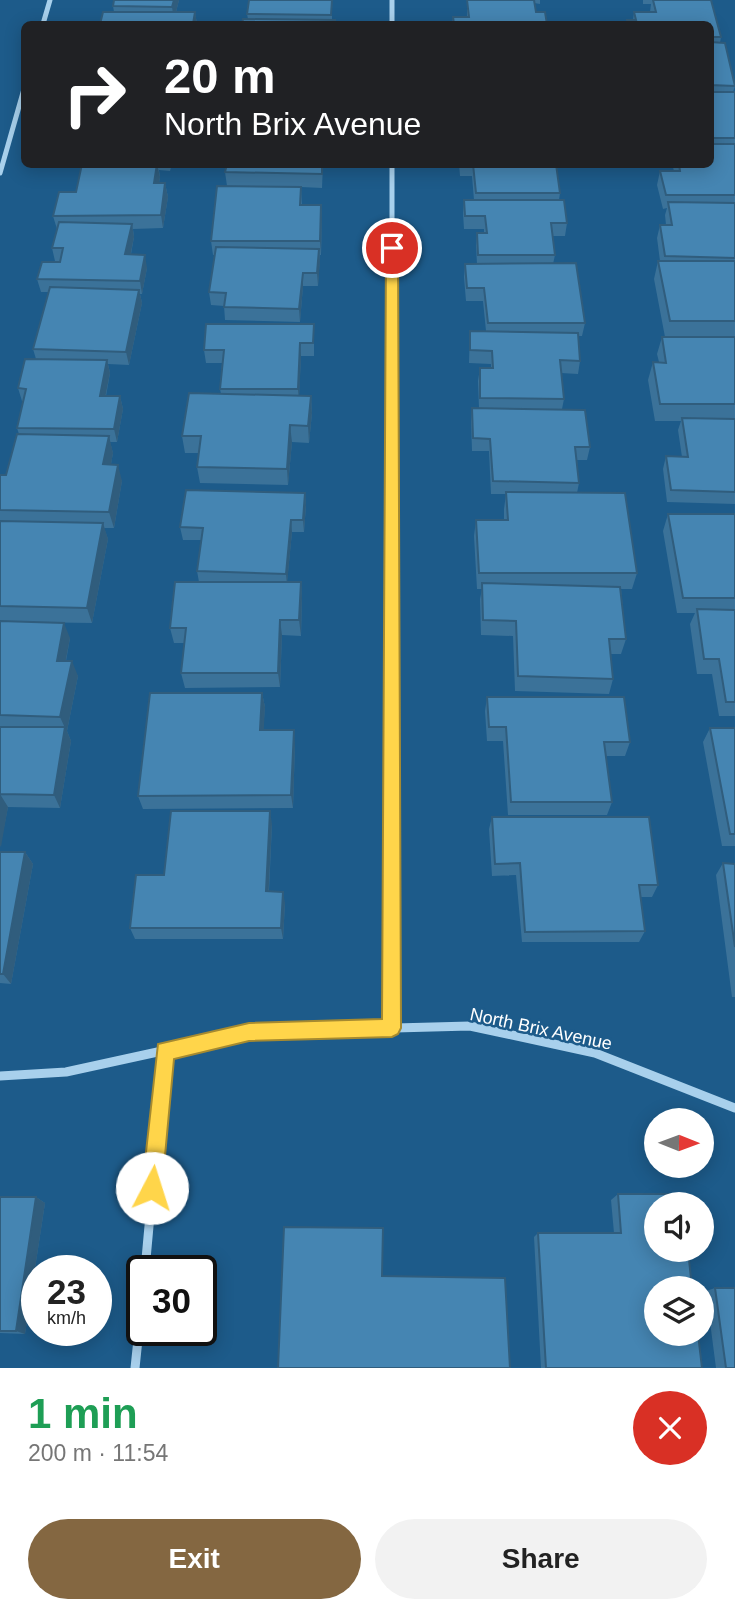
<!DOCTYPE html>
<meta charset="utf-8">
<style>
:root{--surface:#fff;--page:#f2f2f2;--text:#222;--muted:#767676;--accent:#846741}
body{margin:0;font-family:Arial,sans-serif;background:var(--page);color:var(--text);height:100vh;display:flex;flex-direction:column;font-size:26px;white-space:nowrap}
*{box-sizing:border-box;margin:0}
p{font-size:23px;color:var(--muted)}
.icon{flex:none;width:38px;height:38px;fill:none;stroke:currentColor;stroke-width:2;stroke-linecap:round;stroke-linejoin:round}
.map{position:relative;height:1368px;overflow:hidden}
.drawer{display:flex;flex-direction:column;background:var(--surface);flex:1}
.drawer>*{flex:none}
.guide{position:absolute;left:21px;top:21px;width:693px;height:147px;border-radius:10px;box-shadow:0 4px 18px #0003;background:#202124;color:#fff;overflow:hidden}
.needle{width:46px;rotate:91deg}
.fabs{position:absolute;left:644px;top:1108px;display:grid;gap:14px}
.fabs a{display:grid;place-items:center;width:70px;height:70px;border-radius:50%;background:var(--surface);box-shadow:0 4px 18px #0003;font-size:35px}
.speed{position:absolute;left:21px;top:1255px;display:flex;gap:14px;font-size:35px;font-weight:700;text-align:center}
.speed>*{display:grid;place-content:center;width:91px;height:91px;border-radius:50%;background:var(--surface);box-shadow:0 4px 18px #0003;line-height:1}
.speed small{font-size:18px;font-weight:400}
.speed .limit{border:4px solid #111;border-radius:10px;background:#fff;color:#111}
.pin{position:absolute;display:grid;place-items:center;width:60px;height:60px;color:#fff;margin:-30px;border:4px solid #fff;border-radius:50%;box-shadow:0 2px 7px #0007}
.me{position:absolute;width:77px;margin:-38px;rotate:5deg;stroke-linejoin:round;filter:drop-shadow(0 0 5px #0008)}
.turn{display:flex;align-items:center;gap:24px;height:147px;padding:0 28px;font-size:32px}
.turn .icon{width:91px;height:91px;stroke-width:2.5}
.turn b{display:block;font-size:49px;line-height:60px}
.round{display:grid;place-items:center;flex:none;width:74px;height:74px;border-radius:37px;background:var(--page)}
.summary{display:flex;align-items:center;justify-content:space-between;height:119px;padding:0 28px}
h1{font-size:42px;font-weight:700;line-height:52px;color:#1e9e55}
.action{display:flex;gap:14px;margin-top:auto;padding:14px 28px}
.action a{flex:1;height:80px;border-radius:42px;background:var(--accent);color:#fff;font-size:28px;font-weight:700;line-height:80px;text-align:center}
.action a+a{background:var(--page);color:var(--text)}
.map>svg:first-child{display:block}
</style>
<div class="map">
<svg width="735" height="1368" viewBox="0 0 735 1368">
<rect width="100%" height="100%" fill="#1d5b8a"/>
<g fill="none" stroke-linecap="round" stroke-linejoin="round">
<path stroke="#a8d0ec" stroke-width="5" d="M 392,0 L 392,24
M 43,24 L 50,0
M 392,164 L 392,346
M 0,173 L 24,89"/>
<path stroke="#a8d0ec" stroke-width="6" d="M 392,344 L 392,792"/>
<path stroke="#a8d0ec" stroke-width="9" d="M 392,791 L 392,1028
M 0,1076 L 66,1072 L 249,1032 L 470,1026 L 595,1053 L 735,1108
M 145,1270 L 165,1051
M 135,1368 L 142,1301"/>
</g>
<path fill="#3b7299" d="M 114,0 L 179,0 L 176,12 L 195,12 L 197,24 L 100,24 L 114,12 L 113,6 Z
M 332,0 L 332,20 L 248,19 L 247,14 Z
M 467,0 L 540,0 L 540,4 L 534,3 L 536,12 L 547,24 L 452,24 L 453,17 L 467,17 Z
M 643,0 L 711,0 L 721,37 L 720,43 L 735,86 L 733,92 L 735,92 L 735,504 L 667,502 L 663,469 L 666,456 L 682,457 L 678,430 L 681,421 L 655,421 L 648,380 L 653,362 L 659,362 L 657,354 L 662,337 L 665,337 L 654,279 L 658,261 L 660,261 L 657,238 L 660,225 L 666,225 L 665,215 L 667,208 L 663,209 L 657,185 L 660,171 L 674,171 L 672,164 L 710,164 L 710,24 L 626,24 L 627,20 L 633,20 L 634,12 L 650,12 L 651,4 L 643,4 Z
M 82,164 L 172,164 L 170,171 L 159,170 L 160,177 L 159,183 L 165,183 L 168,197 L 163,228 L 133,229 L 134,237 L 131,254 L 147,268 L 142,294 L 140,294 L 142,303 L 129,365 L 108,364 L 110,373 L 106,396 L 120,396 L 123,409 L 117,442 L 110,442 L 113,453 L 111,464 L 122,481 L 114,528 L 104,528 L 108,539 L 92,623 L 23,622 L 70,638 L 66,661 L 78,676 L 67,731 L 71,741 L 60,808 L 8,807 L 0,847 L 0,475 L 6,475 L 19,434 L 17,428 L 23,401 L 22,401 L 18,388 L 36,359 L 33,349 L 49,292 L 41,292 L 37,279 L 60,261 L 55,261 L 52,248 L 57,229 L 53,216 L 76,192 Z
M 227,164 L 323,164 L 322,188 L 301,187 L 302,205 L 321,205 L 322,218 L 321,255 L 320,255 L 318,286 L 303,286 L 300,322 L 225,320 L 224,306 L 211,305 L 209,292 L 215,255 L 213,255 L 211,241 L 268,187 L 227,186 L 225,172 Z
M 459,164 L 556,164 L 560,193 L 559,200 L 567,223 L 565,236 L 552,236 L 555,255 L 553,264 L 585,323 L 582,336 L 578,336 L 580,361 L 578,374 L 561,373 L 564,399 L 562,409 L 590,447 L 587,460 L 577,460 L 579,483 L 577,493 L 637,573 L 632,589 L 621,589 L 626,639 L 621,654 L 611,654 L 613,679 L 609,694 L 515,691 L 513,636 L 481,635 L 480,599 L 482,589 L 477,589 L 474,536 L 476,520 L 504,520 L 504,509 L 506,494 L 491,494 L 489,451 L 472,451 L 471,421 L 472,408 L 479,408 L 478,381 L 480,368 L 491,368 L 491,364 L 469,363 L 470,331 L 486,331 L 483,301 L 466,301 L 464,277 L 465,264 L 477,264 L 476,246 L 477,233 L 484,233 L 484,229 L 464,229 L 463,213 L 464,200 L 474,200 L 472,176 L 460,176 Z
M 314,337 L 314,356 L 301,356 L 299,396 L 311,396 L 312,413 L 309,443 L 292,442 L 288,485 L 200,483 L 197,467 L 199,453 L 185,453 L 182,436 L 221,394 L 220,389 L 222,363 L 206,363 L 204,350 Z
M 305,493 L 306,505 L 304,532 L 292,532 L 287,582 L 301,582 L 302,598 L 301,636 L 282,635 L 280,687 L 185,688 L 181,673 L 185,643 L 174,643 L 170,628 L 199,582 L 197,571 L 202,540 L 183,540 L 180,527 Z
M 668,514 L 735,514 L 735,716 L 719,716 L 712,674 L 697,674 L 690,624 L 695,613 L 677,613 L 663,531 Z
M 262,693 L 265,707 L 263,730 L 295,744 L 293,808 L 143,809 L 138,796 Z
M 487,697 L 630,742 L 625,756 L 606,756 L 612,802 L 607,815 L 508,815 L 503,741 L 487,741 L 485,711 Z
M 710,728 L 735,728 L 735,846 L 722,846 L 703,742 Z
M 492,817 L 658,885 L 652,897 L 641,897 L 645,931 L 639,942 L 522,942 L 516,875 L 492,876 L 489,829 Z
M 272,824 L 269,891 L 285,903 L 283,939 L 135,939 L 130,928 L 164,875 Z
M 0,852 L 25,852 L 33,864 L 11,984 L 0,983 Z
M 723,863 L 735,864 L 735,997 L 732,997 L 716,875 Z
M 618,1194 L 702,1368 L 541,1368 L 534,1237 L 538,1233 L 614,1233 L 611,1200 Z
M 0,1197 L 36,1197 L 45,1203 L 25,1334 L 0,1333 Z
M 715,1288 L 735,1368 L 716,1368 L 706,1291 Z"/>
<path fill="#305d7d" d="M 174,0 L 179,0 L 174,20 L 172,7 Z
M 195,12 L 197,24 L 193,24 Z
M 157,164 L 160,177 L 157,197 L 154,183 Z
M 165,183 L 168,197 L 163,228 L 161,215 Z
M 321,205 L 322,218 L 321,255 L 320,241 Z
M 132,224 L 134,237 L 128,267 L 125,254 Z
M 319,249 L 320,262 L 318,286 L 317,273 Z
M 145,255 L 147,268 L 142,294 L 140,281 Z
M 303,273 L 303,286 L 300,322 L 299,309 Z
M 139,290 L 142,303 L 129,365 L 126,352 Z
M 300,343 L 301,356 L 299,402 L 298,389 Z
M 107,360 L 110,373 L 103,408 L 100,396 Z
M 120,396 L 123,409 L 117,442 L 114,429 Z
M 311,396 L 312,413 L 309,443 L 308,426 Z
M 290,425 L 292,442 L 288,485 L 287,469 Z
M 109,436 L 113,453 L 108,481 L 103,464 Z
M 118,465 L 122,481 L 114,528 L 109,512 Z
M 305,493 L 306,505 L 304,532 L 303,520 Z
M 291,520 L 292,532 L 287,585 L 286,574 Z
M 103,523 L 108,539 L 92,623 L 87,608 Z
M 301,582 L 302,598 L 301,636 L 299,620 Z
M 280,620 L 282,635 L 280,687 L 278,673 Z
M 64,623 L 70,638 L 63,675 L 57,661 Z
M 72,661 L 78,676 L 67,731 L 71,741 L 60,808 L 54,795 L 65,728 L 60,717 Z
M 262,693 L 265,707 L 263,744 L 260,730 Z
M 294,730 L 295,744 L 293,808 L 291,795 Z
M 0,794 L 8,807 L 1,847 L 0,845 Z
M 270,811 L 272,824 L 268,903 L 266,891 Z
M 25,852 L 33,864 L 11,984 L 3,974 Z
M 283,892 L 285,903 L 283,939 L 281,928 Z
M 36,1197 L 45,1203 L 25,1334 L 16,1331 Z"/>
<path fill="#4585b2" stroke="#305d7d" stroke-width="2" d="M 114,0 L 174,0 L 172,7 L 113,6 Z
M 249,0 L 332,0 L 331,15 L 247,14 Z
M 467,0 L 534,0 L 536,12 L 545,12 L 547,24 L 454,24 L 453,17 L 469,17 Z
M 653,0 L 711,0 L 721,37 L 710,37 L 710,24 L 628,24 L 627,20 L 636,20 L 634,12 L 656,12 Z
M 103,12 L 195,12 L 193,24 L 100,24 Z
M 243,19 L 335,20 L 335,24 L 242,24 Z
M 710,42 L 725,43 L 735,86 L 710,85 Z
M 710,92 L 735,92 L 735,138 L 710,138 Z
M 710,144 L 735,144 L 735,195 L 666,195 L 660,171 L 680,171 L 679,164 L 710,164 Z
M 82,164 L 157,164 L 154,183 L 165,183 L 161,215 L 53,216 L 59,192 L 76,192 Z
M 227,164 L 322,164 L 322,174 L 225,172 Z
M 473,164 L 556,164 L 560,193 L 476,193 Z
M 217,186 L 301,187 L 300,205 L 321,205 L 320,241 L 211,241 Z
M 464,200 L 564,200 L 567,223 L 551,223 L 555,255 L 478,255 L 477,233 L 487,233 L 485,216 L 465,216 Z
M 668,202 L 735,203 L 735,258 L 665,256 L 660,225 L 672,225 Z
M 59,222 L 132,224 L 125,254 L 145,255 L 140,281 L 37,279 L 42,262 L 60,262 L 63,248 L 52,248 Z
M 216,247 L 319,249 L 317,273 L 303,273 L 299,309 L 224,307 L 226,293 L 209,292 Z
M 658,261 L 735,261 L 735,321 L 670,321 Z
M 576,263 L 585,323 L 488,323 L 484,288 L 467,288 L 465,264 Z
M 50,287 L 139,290 L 126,352 L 33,349 Z
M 206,324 L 314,324 L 313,343 L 300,343 L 298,389 L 220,389 L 224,350 L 204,350 Z
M 470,331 L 578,333 L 580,361 L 560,360 L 564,399 L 480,398 L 480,368 L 493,368 L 492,351 L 470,350 Z
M 662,337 L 735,337 L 735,404 L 660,404 L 653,362 L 666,363 Z
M 25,359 L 107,360 L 100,396 L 120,396 L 114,429 L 17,428 L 26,389 L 18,388 Z
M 189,393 L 311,396 L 308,426 L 290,425 L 287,469 L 197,467 L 201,436 L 182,436 Z
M 472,408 L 585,410 L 590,447 L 575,447 L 579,483 L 493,481 L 490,439 L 473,438 Z
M 682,418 L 735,419 L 735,492 L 671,490 L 666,456 L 688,457 Z
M 17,434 L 109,436 L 103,464 L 118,465 L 109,512 L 0,510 L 0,475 L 6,475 Z
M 186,490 L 305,493 L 303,520 L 291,520 L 286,574 L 197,571 L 203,528 L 180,527 Z
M 506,492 L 625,493 L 637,573 L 479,573 L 476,520 L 508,520 Z
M 668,514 L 735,514 L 735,598 L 683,598 Z
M 0,521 L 103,523 L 87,608 L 0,606 Z
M 175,582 L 301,582 L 299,620 L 280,620 L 278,673 L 181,673 L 186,628 L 170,628 Z
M 482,583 L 620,587 L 626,639 L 609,639 L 613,679 L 518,676 L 516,621 L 483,620 Z
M 697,609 L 735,610 L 735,702 L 726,702 L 719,659 L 704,659 Z
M 0,621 L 64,623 L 57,661 L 72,661 L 60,717 L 0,715 Z
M 150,693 L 262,693 L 260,730 L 294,730 L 291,795 L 138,796 Z
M 487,697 L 624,697 L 630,742 L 604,742 L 612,802 L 511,802 L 506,727 L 489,727 Z
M 0,727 L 65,727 L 54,795 L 0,794 L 0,796 Z
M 710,728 L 735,728 L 735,834 L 730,834 Z
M 171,811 L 270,811 L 266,891 L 283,892 L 281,928 L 130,928 L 136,875 L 164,875 Z
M 492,817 L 649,817 L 658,885 L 639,885 L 645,931 L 525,932 L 520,863 L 495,864 Z
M 0,852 L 25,852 L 3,974 L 0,974 Z
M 723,863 L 735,864 L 735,947 Z
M 618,1194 L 681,1194 L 682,1204 L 656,1204 L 656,1250 L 688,1250 L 692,1288 L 656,1288 L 656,1334 L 698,1334 L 702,1368 L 546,1368 L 538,1233 L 621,1233 Z
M 0,1197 L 36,1197 L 16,1331 L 0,1331 Z
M 284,1227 L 383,1228 L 382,1276 L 505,1278 L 510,1368 L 278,1368 Z
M 715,1288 L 735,1288 L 735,1368 L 726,1368 Z"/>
<path fill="#ffd54a" stroke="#a68a30" stroke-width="2" d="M 392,244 L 398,248 L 401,1028 L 398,1034 L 392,1037 L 249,1041 L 174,1059 L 162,1188 L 159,1195 L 152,1198 L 145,1195 L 142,1188 L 158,1044 L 249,1023 L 382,1019 L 386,248 Z"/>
<g text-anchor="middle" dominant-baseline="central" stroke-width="5" stroke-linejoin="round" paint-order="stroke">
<g font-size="18" fill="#fff" stroke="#1d5b8a">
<text transform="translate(541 1029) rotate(12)">North Brix Avenue</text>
</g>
</g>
</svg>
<div class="fabs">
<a><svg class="needle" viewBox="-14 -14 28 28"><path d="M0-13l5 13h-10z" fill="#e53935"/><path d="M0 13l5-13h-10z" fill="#767676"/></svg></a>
<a><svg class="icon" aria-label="sound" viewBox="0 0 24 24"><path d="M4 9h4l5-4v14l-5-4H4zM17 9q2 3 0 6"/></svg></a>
<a><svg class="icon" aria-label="layers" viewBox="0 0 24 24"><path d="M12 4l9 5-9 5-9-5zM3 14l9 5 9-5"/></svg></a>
</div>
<div class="speed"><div>23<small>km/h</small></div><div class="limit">30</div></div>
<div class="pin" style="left:392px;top:248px;background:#d93025"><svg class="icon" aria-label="arrive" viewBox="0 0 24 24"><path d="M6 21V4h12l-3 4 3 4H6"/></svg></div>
<svg class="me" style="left:152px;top:1188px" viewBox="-20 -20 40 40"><circle r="19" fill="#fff"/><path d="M0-13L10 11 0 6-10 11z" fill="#ffd54a"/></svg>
<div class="guide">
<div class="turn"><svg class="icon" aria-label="right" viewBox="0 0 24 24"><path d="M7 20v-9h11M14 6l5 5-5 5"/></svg><div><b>20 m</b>North Brix Avenue</div></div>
</div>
</div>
<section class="drawer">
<div class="summary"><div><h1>1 min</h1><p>200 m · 11:54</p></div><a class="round" style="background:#d93025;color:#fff"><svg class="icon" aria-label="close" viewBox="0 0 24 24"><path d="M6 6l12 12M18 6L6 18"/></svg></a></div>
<div class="action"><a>Exit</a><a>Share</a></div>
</section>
